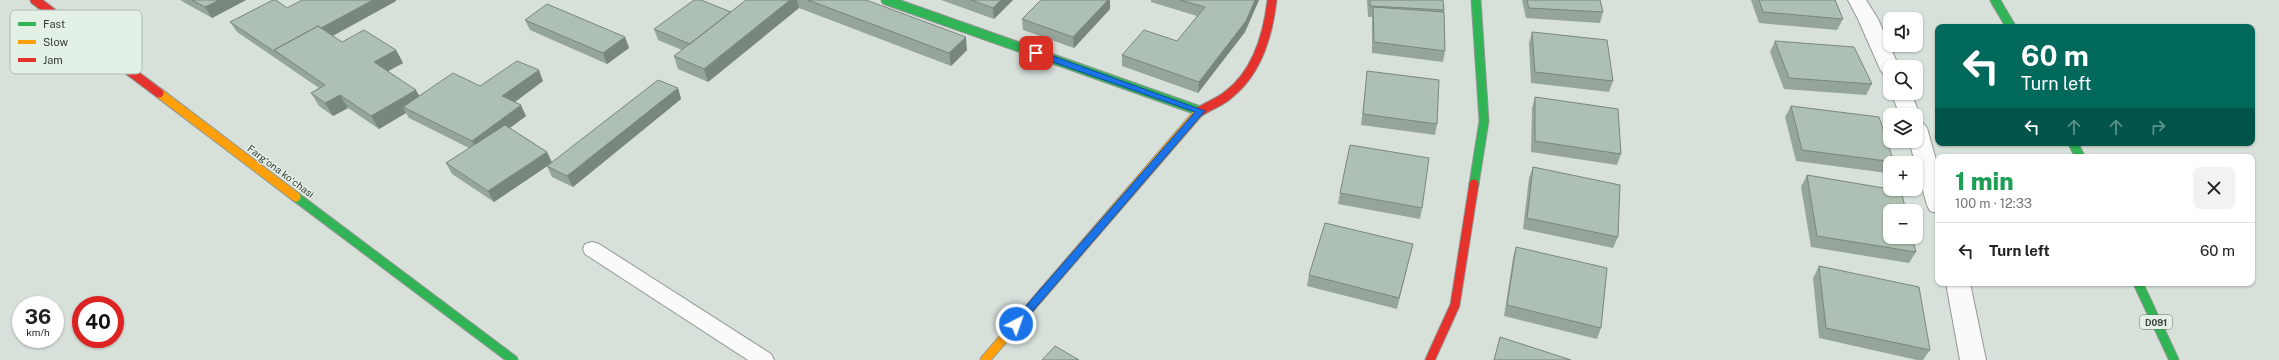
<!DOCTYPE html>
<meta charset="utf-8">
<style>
:root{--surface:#fff;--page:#f2f2f2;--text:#222;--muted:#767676;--line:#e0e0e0}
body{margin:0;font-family:"Public Sans",sans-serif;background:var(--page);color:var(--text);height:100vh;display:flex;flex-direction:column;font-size:15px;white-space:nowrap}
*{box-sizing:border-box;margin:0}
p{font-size:13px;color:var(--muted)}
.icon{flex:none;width:22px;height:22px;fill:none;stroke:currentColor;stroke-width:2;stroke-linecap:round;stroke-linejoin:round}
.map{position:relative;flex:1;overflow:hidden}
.panel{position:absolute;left:1935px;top:154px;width:320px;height:132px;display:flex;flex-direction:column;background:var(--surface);border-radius:8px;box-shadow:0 1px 3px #0004}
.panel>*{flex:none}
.top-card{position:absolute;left:1935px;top:24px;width:320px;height:122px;border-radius:8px;box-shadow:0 1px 3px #0004;background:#00695c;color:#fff;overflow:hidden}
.controls{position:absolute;left:1883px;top:12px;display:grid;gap:8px}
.controls a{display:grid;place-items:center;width:40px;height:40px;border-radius:8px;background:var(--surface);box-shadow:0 1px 3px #0004;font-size:20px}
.speed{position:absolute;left:12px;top:296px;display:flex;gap:8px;font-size:20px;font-weight:700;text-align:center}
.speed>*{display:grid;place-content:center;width:52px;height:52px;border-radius:50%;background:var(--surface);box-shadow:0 1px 3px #0004;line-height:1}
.speed small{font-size:10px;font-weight:400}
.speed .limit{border:6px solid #d22;background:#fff;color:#111}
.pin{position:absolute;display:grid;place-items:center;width:34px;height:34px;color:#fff;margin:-17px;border-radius:8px;box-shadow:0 2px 6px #0006}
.me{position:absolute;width:44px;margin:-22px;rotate:41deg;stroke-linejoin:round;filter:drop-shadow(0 0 3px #0008)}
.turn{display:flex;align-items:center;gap:14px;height:84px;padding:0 20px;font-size:18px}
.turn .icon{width:52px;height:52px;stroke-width:2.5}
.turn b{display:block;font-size:28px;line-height:34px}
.lanes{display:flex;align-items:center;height:38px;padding:0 20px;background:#0003;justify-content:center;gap:20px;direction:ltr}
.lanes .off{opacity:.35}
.round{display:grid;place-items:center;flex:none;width:42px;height:42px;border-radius:8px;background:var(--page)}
.summary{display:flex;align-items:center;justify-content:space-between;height:68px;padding:0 20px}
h1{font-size:24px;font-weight:800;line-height:30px;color:#1e9e55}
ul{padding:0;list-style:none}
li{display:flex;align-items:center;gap:12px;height:56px;padding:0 20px;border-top:1px solid var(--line)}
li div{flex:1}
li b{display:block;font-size:15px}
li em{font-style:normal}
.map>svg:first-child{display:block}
</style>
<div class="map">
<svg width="2279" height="360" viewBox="0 0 2279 360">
<rect width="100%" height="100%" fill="#d8e0da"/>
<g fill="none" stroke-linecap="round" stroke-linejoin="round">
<g stroke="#939995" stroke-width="2">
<path id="lane" d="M 592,242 L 599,244 L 771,354 L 774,360 L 748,360 L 585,254 L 583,249 L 585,244 Z"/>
</g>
<g stroke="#939995" stroke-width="2">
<path id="street" d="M 1848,0 L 1866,0 L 1878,19 L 1899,67 L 1890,67 L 1890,75 L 1883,74 L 1880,69 L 1858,19 Z
M 1891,93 L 1911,93 L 1920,115 L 1917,120 L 1916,115 L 1900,115 Z
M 1916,121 L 1923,123 L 1927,128 L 1938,167 L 1938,213 L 1930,211 L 1927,205 L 1909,141 L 1916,141 Z
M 1946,283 L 1970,283 L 1986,360 L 1960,360 Z"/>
</g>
<g stroke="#939995" stroke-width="11">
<path id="fast" d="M 886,0 L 1200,111
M 1995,0 L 2011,27
M 2073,143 L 2080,157
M 1474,184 L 1484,121 L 1476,0
M 296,197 L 513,360
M 2138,283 L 2174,360"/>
</g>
<g stroke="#939995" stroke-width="11">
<path id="slow" d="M 159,93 L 296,197
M 985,360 L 1199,112"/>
</g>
<g stroke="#939995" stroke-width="11">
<path id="jam" d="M 35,0 L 159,93
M 1199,112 C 1208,106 1220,102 1228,95 C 1257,73 1268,35 1272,0
M 1430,360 L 1455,305 L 1474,184"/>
</g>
<use href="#lane" fill="#f9faf9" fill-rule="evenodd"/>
<use href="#street" fill="#f9faf9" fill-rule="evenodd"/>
<use href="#fast" stroke="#30b455" stroke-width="9"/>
<use href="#slow" stroke="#ff9f0a" stroke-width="9"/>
<use href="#jam" stroke="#e5322d" stroke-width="9"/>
</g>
<path fill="#95a59a" d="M 180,0 L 246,0 L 212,18 Z
M 302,0 L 396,0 L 396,1 L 333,36 L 342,42 L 396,50 L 403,63 L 388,71 L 420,96 L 480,86 L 543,81 L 515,102 L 526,116 L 510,128 L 547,152 L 552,162 L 678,88 L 681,99 L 573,187 L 552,177 L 547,166 L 494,202 L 452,174 L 446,163 L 469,148 L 409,118 L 406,113 L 379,129 L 348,108 L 333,116 L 319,106 L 311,93 L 319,88 L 237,32 L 230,22 L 287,8 Z
M 746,0 L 866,0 L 967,50 L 951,66 L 799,8 L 708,82 L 678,69 L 674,56 L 682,50 L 658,40 L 654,29 L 731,12 Z
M 941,0 L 1013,0 L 994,19 Z
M 1151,0 L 1259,0 L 1245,32 L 1198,93 L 1122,66 L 1122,55 L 1177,41 L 1197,16 L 1151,2 Z
M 1367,0 L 1443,0 L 1444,10 L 1444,14 L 1445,51 L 1443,62 L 1372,53 L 1372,17 L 1368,17 Z
M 1522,0 L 1600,0 L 1603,12 L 1600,23 L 1526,18 Z
M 1751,0 L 1835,0 L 1843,19 L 1837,30 L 1759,23 Z
M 1110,9 L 1074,48 L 1023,30 L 1022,19 Z
M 525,20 L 625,37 L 629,48 L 607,64 L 530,30 Z
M 1532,32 L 1613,81 L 1609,92 L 1531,83 L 1529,43 Z
M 1775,41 L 1872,84 L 1866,95 L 1784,89 L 1770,52 Z
M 1367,71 L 1437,124 L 1435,135 L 1361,125 L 1366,82 Z
M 1535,97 L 1621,154 L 1617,165 L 1531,152 L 1532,108 Z
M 1791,106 L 1894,162 L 1893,163 L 1890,163 L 1890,169 L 1887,173 L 1796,161 L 1785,117 Z
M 1533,167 L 1618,237 L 1613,248 L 1523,229 L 1529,178 Z
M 1807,175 L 1916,252 L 1909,263 L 1811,247 L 1801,187 Z
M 1340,193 L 1422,208 L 1420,219 L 1338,204 Z
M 1413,244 L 1397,309 L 1307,286 L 1309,275 Z
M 1516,247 L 1601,328 L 1597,339 L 1504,316 L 1513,258 Z
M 1819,266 L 1930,350 L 1923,360 L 1917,360 L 1819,338 L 1813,278 Z"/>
<path fill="#79867d" d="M 219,0 L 246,0 L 212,18 L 205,7 Z
M 373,0 L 396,0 L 396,1 L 288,60 L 276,52 Z
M 790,0 L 797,0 L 799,8 L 708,82 L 704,69 Z
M 1001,0 L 1013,0 L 994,19 L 993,8 Z
M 1108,0 L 1110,0 L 1110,9 L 1074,48 L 1073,37 Z
M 1255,0 L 1259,0 L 1245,32 L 1198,93 L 1199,82 Z
M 625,37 L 629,48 L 607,64 L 603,53 Z
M 966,37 L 967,50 L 951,66 L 949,53 Z
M 396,50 L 403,63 L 381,75 L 374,62 Z
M 539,70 L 543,81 L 508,107 L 502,96 Z
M 678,88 L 681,99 L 573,187 L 567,176 Z
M 416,90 L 423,103 L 403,107 L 406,113 L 379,129 L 371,116 Z
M 340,95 L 348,108 L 333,116 L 325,103 Z
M 521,105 L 526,116 L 477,152 L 472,141 Z
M 547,152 L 552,163 L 494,202 L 488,191 Z"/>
<path fill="#adc0b3" stroke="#79867d" d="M 192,0 L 219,0 L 205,7 Z
M 273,0 L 276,0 L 287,8 L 302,0 L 373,0 L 321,28 L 318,26 L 274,50 L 275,52 L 230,22 Z
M 694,0 L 701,0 L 731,12 L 690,44 L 654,29 Z
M 746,0 L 790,0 L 704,69 L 674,56 Z
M 808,0 L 866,0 L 966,37 L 949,53 Z
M 971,0 L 1001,0 L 993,8 Z
M 1041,0 L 1108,0 L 1073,37 L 1022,19 Z
M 1180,0 L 1255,0 L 1246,21 L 1199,82 L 1122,55 L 1144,30 L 1177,41 L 1205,7 Z
M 1370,0 L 1443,0 L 1444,10 L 1370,6 Z
M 1527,0 L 1600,0 L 1603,12 L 1529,8 Z
M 1759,0 L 1835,0 L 1843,19 L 1763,12 Z
M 547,4 L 625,37 L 603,53 L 525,20 Z
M 1373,7 L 1444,12 L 1445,51 L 1374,42 Z
M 318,26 L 342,42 L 364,30 L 396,50 L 374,62 L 416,90 L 371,116 L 340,95 L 325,103 L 311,93 L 325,85 L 274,50 Z
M 1532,32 L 1607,40 L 1613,81 L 1535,72 Z
M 1775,41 L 1854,47 L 1872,84 L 1789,78 Z
M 517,61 L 539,70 L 502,96 L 521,105 L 472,141 L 403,107 L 453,73 L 480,86 Z
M 1367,71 L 1439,80 L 1437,124 L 1363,114 Z
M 658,80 L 678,88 L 567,176 L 547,166 Z
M 1535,97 L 1618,109 L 1621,154 L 1535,141 Z
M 1791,106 L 1879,117 L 1894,162 L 1802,150 Z
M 505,125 L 547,152 L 488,191 L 446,163 Z
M 1350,145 L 1429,158 L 1422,208 L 1340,193 Z
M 1533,167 L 1620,185 L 1618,237 L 1527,218 Z
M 1807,175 L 1901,191 L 1906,211 L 1890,211 L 1890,237 L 1912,237 L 1916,252 L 1817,236 Z
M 1325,223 L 1413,244 L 1399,298 L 1309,275 Z
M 1516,247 L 1607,268 L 1601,328 L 1507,305 Z
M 1819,266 L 1919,287 L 1930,350 L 1826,328 Z
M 1500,337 L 1571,360 L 1494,360 Z
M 1055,346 L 1079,360 L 1042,360 Z"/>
<path fill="#1a73e8" stroke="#114b97" d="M 1033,51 L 1039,51 L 1205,111 L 1019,327 L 1016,329 L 1010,324 L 1012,322 L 1195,112 L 1033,55 Z"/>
<g text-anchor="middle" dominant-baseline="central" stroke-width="3" stroke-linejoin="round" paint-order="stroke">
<rect fill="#e3f0e6" stroke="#6b726c" stroke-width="1" x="2140" y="315" width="32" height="14" rx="3"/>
<g font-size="9" font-weight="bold" fill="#373c38">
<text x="2156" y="322">D091</text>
</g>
<g font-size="10" fill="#373c38" stroke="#e3f0e6">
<text transform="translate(281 171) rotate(37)">Fargʻona koʻchasi</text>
</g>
</g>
<rect x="10" y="10" width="132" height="64" rx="6" fill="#e3f0e6" stroke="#afbab2" stroke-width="1"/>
<rect x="18" y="22" width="18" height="4" fill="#30b455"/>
<rect x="18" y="40" width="18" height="4" fill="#ff9f0a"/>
<rect x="18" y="58" width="18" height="4" fill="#e5322d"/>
<g font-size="11" fill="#373c38">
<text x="43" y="28">Fast</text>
<text x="43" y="46">Slow</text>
<text x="43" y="64">Jam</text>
</g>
</svg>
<div class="controls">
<a><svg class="icon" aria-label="sound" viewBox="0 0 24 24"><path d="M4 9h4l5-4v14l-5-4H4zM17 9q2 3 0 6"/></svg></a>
<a><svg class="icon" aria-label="search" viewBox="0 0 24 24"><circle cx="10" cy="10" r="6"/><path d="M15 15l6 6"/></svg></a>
<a><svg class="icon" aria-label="layers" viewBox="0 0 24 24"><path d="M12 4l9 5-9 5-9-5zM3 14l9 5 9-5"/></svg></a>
<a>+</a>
<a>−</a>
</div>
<div class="speed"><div>36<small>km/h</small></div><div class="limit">40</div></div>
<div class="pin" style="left:1036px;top:53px;background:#d93025"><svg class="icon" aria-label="arrive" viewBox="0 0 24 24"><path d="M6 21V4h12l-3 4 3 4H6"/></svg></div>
<svg class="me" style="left:1016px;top:324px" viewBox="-20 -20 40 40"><circle r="17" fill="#1a73e8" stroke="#fff" stroke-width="3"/><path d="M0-11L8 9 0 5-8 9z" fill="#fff"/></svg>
<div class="top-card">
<div class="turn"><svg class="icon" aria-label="left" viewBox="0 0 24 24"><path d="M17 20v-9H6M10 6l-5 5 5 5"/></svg><div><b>60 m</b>Turn left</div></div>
<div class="lanes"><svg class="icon" aria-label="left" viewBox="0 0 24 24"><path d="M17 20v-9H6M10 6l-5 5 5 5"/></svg><svg class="icon off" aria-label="ahead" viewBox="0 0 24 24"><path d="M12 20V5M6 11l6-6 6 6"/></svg><svg class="icon off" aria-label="ahead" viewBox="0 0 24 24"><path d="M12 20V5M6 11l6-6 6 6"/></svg><svg class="icon off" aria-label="right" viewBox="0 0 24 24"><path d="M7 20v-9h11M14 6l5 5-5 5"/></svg></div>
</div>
<section class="panel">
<div class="summary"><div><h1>1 min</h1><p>100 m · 12:33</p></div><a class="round"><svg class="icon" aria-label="close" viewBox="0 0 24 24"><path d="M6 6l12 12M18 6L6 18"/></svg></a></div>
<ul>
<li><svg class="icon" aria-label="left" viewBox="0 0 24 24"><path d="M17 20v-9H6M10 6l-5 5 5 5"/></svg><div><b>Turn left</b></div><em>60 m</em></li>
</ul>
</section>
</div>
